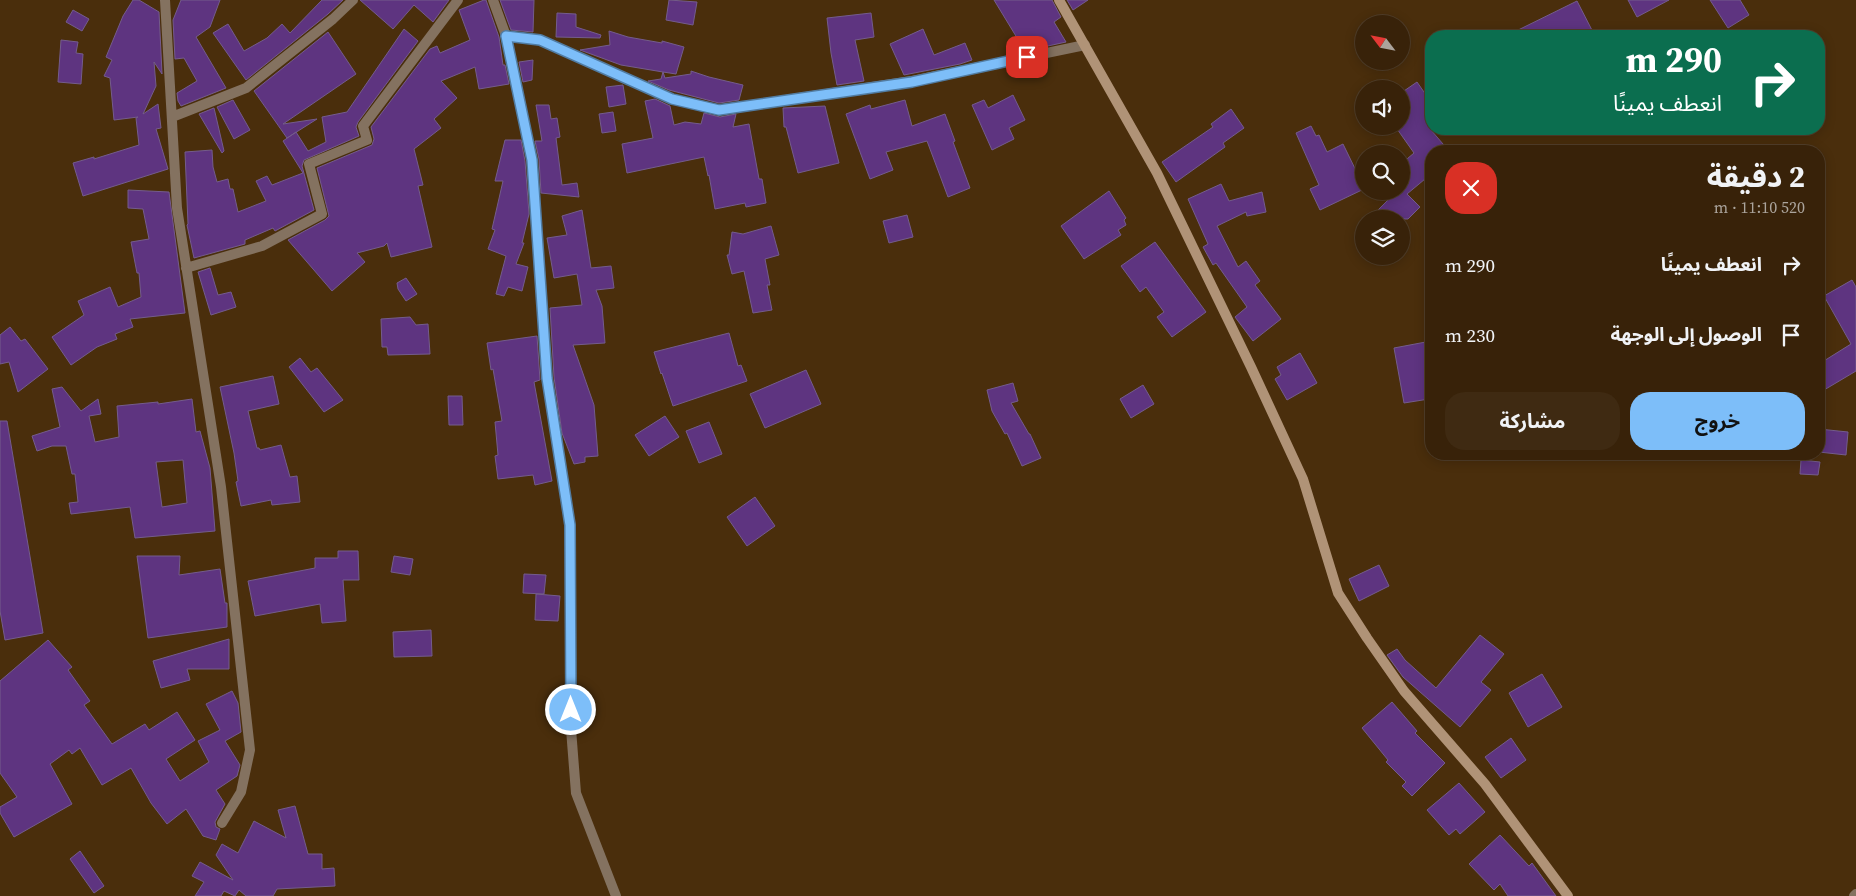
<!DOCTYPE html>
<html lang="ar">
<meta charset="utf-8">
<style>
:root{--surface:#382209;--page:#3f2a12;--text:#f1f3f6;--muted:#aba49c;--line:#523f2a;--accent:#7dbef9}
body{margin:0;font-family:"Source Serif 4","Noto Sans Arabic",serif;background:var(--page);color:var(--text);direction:rtl;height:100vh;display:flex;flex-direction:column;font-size:19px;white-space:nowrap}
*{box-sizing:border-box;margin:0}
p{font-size:16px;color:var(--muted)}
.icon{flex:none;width:28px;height:28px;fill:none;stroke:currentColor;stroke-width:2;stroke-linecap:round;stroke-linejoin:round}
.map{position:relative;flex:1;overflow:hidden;direction:ltr}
.side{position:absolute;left:1425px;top:145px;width:400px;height:315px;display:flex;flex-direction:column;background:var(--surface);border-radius:20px;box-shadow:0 2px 12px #0003,0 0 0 1px var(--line);direction:rtl}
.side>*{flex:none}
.hud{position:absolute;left:1425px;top:30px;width:400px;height:105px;border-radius:20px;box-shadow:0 2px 12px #0003,0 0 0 1px var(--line);direction:rtl;background:#0b6e4f;color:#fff;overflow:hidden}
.needle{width:32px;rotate:302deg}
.buttons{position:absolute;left:1355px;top:15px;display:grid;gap:10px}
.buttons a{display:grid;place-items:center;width:55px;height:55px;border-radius:50%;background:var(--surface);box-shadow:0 2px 12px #0003,0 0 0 1px var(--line);font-size:25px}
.pin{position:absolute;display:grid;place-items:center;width:42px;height:42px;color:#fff;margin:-21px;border-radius:10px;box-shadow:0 2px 8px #0006}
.me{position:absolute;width:55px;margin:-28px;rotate:0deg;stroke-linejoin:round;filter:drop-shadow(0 0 4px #0008)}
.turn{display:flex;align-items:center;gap:18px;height:105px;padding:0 20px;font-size:22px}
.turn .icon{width:65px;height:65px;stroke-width:2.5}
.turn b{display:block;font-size:35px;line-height:42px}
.round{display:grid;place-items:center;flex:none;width:52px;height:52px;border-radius:20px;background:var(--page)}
.headline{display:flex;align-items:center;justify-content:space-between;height:85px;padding:0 20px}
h1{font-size:30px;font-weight:700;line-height:38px}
.primary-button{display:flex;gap:10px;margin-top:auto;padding:10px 20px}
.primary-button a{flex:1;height:58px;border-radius:20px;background:var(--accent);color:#111;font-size:20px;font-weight:700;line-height:58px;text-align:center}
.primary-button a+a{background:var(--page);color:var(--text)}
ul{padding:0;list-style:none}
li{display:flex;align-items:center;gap:15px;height:70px;padding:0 20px}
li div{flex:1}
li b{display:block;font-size:19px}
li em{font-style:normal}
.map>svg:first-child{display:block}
</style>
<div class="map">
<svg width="1856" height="896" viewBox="0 0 1856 896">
<rect width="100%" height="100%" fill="#4a2e0c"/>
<path fill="#5e3480" stroke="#745c8c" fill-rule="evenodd" d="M 133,0 L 139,0 L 159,12 L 162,73 L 162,74 L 154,62 L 156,86 L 143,114 L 158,104 L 161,128 L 156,129 L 168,169 L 83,196 L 73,163 L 94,157 L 94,159 L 139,145 L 136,118 L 138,117 L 114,120 L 110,78 L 104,76 L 112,60 L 106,57 L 123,16 Z
M 181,0 L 220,0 L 210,27 L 196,37 L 226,88 L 181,106 L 178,101 L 177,93 L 197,81 L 184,58 L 175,59 L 173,20 Z
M 322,0 L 343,0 L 328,14 L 246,80 L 213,33 L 228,24 L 244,51 L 267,38 L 282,24 L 290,33 Z
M 360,0 L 449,0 L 433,22 L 414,5 L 393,29 Z
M 484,0 L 486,0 L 499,37 L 503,65 L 505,65 L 509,84 L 479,89 L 475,67 L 441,81 L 457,98 L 434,119 L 441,128 L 414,149 L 423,185 L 418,186 L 432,247 L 391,257 L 387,243 L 384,246 L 357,253 L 365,262 L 332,291 L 288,240 L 325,220 L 329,216 L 317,168 L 372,145 L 374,139 L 371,127 L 430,49 L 437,46 L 440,53 L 470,40 L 459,10 Z
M 500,0 L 534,0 L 533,32 L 511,30 Z
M 669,0 L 697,2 L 693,25 L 666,20 Z
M 994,0 L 1052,0 L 1061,17 L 1054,22 L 1066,42 L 1025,51 Z
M 1067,0 L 1088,0 L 1073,10 Z
M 1628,0 L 1669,0 L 1637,17 Z
M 1710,0 L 1740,0 L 1749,15 L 1728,28 Z
M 1577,1 L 1595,36 L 1506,36 Z
M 73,10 L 89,19 L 82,31 L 66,22 Z
M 557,13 L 576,14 L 576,27 L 601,35 L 600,38 L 556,37 Z
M 871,13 L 874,37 L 855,40 L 864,81 L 837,85 L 831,53 L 827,18 Z
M 404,29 L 418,41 L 358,122 L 356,127 L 359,136 L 304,160 L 302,166 L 314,210 L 275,231 L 273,228 L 245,240 L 245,244 L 194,258 L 187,225 L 188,224 L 185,152 L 212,150 L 213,167 L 217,182 L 228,179 L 230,189 L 233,189 L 238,212 L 266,201 L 256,181 L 267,176 L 272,185 L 303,173 L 283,141 L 296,132 L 308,151 L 326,142 L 322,117 L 347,112 Z
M 923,29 L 934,55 L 965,43 L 972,60 L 960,64 L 904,75 L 890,44 Z
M 609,31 L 628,37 L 662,43 L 662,41 L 684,47 L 676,74 L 663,72 L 665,78 L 691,74 L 691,71 L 709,77 L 743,85 L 739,100 L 719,103 L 669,90 L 648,81 L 661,79 L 663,72 L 621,65 L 580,50 L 610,45 Z
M 328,32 L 356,74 L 283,124 L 317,119 L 287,138 L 254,91 Z
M 61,40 L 78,42 L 76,53 L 83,54 L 81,84 L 58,82 Z
M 533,60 L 532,80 L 523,82 L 519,62 Z
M 1417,82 L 1431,102 L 1431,130 L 1449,151 L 1431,151 L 1431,174 L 1407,194 L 1420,207 L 1408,219 L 1369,219 L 1397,191 L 1401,191 L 1401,164 L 1414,153 L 1395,126 L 1401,126 L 1401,93 Z
M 623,85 L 626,104 L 609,107 L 606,87 Z
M 1013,95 L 1025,120 L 1009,128 L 1014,139 L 992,150 L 972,105 L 984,100 L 988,108 Z
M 655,99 L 670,106 L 674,125 L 685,122 L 701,124 L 704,113 L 720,117 L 736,114 L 733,127 L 749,124 L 759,179 L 762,179 L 766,203 L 746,207 L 745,203 L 715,209 L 709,175 L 708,176 L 704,157 L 627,173 L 622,144 L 653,138 L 645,101 Z
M 233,100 L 250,130 L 234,139 L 217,107 Z
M 905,100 L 912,126 L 945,114 L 955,141 L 953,142 L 970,188 L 948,197 L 927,141 L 886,152 L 893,170 L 870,179 L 846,114 L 870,105 L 871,109 Z
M 536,105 L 549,105 L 551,119 L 557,118 L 560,137 L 556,138 L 562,185 L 577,183 L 579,197 L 541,193 L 539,159 L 535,141 L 542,141 Z
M 825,106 L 839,163 L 798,173 L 786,127 L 784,127 L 783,108 Z
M 214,108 L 224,151 L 222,153 L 199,114 Z
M 1231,109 L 1244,128 L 1223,143 L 1225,147 L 1176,182 L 1162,162 L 1213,127 L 1211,124 Z
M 613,112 L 616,131 L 602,133 L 599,114 Z
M 1311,126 L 1316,136 L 1319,135 L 1327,152 L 1343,144 L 1364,187 L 1364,189 L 1320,210 L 1310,189 L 1319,185 L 1296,133 Z
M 505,140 L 521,140 L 525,161 L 529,214 L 522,243 L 524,243 L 516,264 L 528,267 L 522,291 L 508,287 L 504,296 L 496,294 L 506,256 L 488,249 L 495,230 L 492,229 L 503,181 L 495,181 Z
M 1221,184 L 1229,201 L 1262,192 L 1266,212 L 1247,216 L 1246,212 L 1217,226 L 1238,267 L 1246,261 L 1260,281 L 1255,285 L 1281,319 L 1253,341 L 1235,317 L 1247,307 L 1216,263 L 1213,265 L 1203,247 L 1208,244 L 1188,199 Z
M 128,190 L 169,192 L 185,313 L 130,319 L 133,327 L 115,334 L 117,339 L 97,347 L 71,365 L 52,337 L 84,315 L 78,301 L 110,287 L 118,307 L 141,297 L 139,273 L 137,273 L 131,242 L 149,239 L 143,209 L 128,208 Z
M 1109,191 L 1126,218 L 1124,220 L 1126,225 L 1118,230 L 1121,235 L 1084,259 L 1061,226 Z
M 582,210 L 591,268 L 611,266 L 614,288 L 596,290 L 602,306 L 605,343 L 573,345 L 594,405 L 598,456 L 585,457 L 585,462 L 574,464 L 562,433 L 554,377 L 550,308 L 582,305 L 577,274 L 554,278 L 547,238 L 567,235 L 562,216 Z
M 907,215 L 913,237 L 889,243 L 883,221 Z
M 771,226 L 779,255 L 765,259 L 770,285 L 767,285 L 772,310 L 753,313 L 744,271 L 732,274 L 727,255 L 729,255 L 732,232 L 743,234 Z
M 1155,242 L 1206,312 L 1172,337 L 1157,317 L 1164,312 L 1146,287 L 1140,292 L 1121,266 Z
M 210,268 L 218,295 L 231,292 L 236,307 L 211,315 L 198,272 Z
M 406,278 L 417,294 L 406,301 L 398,289 L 397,283 Z
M 1852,280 L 1856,287 L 1856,371 L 1819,393 L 1819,364 L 1851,344 L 1824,296 Z
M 410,317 L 416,325 L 428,324 L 430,354 L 388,355 L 387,347 L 382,347 L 381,319 Z
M 10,327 L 21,341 L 25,339 L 48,369 L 18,392 L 9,362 L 0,364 L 0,335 Z
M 729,333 L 738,366 L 741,365 L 747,381 L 673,406 L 662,373 L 661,374 L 654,352 Z
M 537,336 L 540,380 L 534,382 L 552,481 L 535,485 L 533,475 L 498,479 L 495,456 L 498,455 L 495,422 L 502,421 L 493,369 L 491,370 L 487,343 Z
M 1431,341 L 1431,394 L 1428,395 L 1429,399 L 1404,403 L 1394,348 Z
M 1300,353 L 1317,383 L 1287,400 L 1275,379 L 1281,375 L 1277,367 Z
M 300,358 L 311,372 L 317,368 L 343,400 L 324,412 L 289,367 Z
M 806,370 L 821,404 L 765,428 L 750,394 Z
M 273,376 L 279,404 L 248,411 L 257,448 L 259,448 L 260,450 L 281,445 L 290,477 L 297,476 L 300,502 L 272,505 L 271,500 L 241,506 L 236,482 L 238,481 L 234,453 L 220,387 Z
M 1013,383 L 1018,401 L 1011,403 L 1029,434 L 1030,434 L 1041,458 L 1022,466 L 1007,433 L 1005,434 L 992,411 L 987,390 Z
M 1143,385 L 1154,404 L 1131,418 L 1120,399 Z
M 62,387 L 81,411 L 98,399 L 101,414 L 89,416 L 95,442 L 119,437 L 117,406 L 158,402 L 158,404 L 192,399 L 196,432 L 200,431 L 210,468 L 215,531 L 135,538 L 130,507 L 71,514 L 69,503 L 78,502 L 75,474 L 72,474 L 66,446 L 52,446 L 37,451 L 32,436 L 60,427 L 52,389 ZM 183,460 L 187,503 L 162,507 L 156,462 Z
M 448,396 L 462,396 L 463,425 L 449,425 Z
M 665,416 L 679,437 L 649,456 L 635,435 Z
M 0,421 L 7,421 L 43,633 L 5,640 L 0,611 Z
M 709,422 L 722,454 L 699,463 L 686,431 Z
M 1819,429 L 1848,432 L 1846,455 L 1819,452 Z
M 1801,460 L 1820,462 L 1818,475 L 1800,474 Z
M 755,497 L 775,526 L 747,546 L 727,517 Z
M 338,551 L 358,551 L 359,580 L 343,580 L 346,621 L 322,623 L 320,604 L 255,616 L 248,581 L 315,568 L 315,558 L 338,558 Z
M 137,556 L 180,556 L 179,575 L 220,569 L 225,603 L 227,603 L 227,627 L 148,638 Z
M 394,556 L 413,559 L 410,575 L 391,572 Z
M 1379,565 L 1389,586 L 1359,601 L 1349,579 Z
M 524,574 L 546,575 L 544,594 L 523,593 Z
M 536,594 L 560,596 L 558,621 L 535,620 Z
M 431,630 L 432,656 L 394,657 L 393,632 Z
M 1480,635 L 1504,654 L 1481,682 L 1491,690 L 1460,727 L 1403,677 L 1387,655 L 1397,649 L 1405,660 L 1436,688 Z
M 229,639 L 229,669 L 187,669 L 190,680 L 161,688 L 153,661 Z
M 48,640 L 72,667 L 68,670 L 90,701 L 84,705 L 112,744 L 145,724 L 149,730 L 177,712 L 195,740 L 166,759 L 180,781 L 209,762 L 198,741 L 220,730 L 206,704 L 232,691 L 238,703 L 241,732 L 225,741 L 240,765 L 237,776 L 216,790 L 225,804 L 215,822 L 216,827 L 220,829 L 216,840 L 203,836 L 186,809 L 167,824 L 151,803 L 131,768 L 102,785 L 80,748 L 72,754 L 69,750 L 50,764 L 72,804 L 14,837 L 0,813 L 0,807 L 17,797 L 0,773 L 0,681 Z
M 1542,674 L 1562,707 L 1528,727 L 1509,693 Z
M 1392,702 L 1417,731 L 1415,733 L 1445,763 L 1412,796 L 1402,786 L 1406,782 L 1386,762 L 1388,760 L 1362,728 Z
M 1511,738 L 1526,760 L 1501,778 L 1485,757 Z
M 1459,783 L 1485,812 L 1460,834 L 1456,829 L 1449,835 L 1427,810 Z
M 295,806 L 308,854 L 322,854 L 322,869 L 334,868 L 335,886 L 277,889 L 273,896 L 246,896 L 239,890 L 235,896 L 224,891 L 221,896 L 195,896 L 204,882 L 192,876 L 200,862 L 233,880 L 216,855 L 222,844 L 238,853 L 254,821 L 286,838 L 278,810 Z
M 1500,835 L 1529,866 L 1532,863 L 1556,896 L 1508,896 L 1500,884 L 1494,890 L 1469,864 Z
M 80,851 L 104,886 L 94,893 L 70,859 Z"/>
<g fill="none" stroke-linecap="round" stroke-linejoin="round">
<path stroke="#847260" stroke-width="10" d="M 165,0 L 177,208 L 221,487 L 250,750 L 241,792 L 222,823
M 493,0 L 506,36 L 532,160 L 547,378 L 570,525 L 571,729 L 576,793 L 616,896
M 506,36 L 540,40 L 672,99 L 719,110 L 912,81 L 1085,45
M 172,117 L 246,88 L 333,19 L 353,0
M 186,268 L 262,246 L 322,214 L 309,164 L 367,140 L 363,126 L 458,0
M 1854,896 L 1856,894"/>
<path stroke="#b09377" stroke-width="10" d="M 1059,0 L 1157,173 L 1251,367 L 1303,479 L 1338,593 L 1367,638 L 1404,691 L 1485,784 L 1568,896"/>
</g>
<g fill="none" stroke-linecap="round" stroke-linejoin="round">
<g stroke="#517ca2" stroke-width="12">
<path id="route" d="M 571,710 L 570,525 L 547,378 L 532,160 L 506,36 L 540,40 L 672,99 L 719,110 L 912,82 L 1027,57"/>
</g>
<use href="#route" stroke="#7dbef9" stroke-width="9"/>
</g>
</svg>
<div class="buttons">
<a><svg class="needle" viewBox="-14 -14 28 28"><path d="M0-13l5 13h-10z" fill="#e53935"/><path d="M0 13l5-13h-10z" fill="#aba49c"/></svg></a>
<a><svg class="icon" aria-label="sound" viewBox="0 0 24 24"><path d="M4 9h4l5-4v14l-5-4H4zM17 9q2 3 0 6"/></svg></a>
<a><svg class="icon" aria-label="search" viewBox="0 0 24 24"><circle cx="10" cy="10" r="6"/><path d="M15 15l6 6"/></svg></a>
<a><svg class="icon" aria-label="layers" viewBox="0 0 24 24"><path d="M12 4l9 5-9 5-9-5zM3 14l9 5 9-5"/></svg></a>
</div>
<div class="pin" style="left:1027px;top:57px;background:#d93025"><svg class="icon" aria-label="arrive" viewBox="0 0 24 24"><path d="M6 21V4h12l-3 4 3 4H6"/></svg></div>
<svg class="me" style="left:571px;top:710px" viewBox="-20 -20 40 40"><circle r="17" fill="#7dbef9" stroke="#fff" stroke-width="3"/><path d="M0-11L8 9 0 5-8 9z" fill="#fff"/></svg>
<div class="hud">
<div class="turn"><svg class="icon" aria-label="right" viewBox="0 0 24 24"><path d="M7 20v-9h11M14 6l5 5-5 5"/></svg><div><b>290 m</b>انعطف يمينًا</div></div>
</div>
<section class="side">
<div class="headline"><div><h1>2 دقيقة</h1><p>520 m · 11:10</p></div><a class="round" style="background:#d93025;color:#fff"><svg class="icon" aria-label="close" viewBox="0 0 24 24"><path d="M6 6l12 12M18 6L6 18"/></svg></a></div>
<ul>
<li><svg class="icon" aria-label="right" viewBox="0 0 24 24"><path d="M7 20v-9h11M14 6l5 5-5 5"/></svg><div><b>انعطف يمينًا</b></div><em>290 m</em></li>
<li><svg class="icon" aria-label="arrive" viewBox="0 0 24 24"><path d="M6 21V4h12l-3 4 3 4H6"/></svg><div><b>الوصول إلى الوجهة</b></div><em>230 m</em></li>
</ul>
<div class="primary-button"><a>خروج</a><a>مشاركة</a></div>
</section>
</div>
